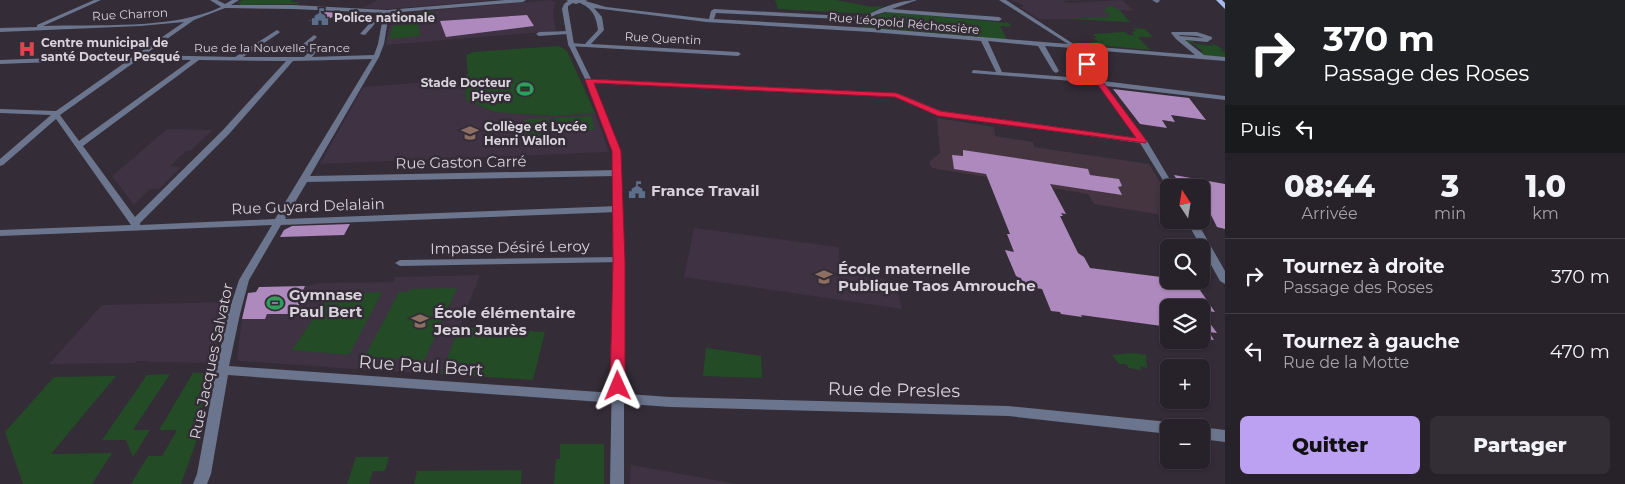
<!DOCTYPE html>
<html lang="fr">
<meta charset="utf-8">
<style>
:root{--surface:#272129;--page:#332e35;--text:#f1f3f6;--muted:#a4a3a8;--line:#433e46;--accent:#bca0f2}
body{margin:0;font-family:Montserrat,sans-serif;background:var(--page);color:var(--text);height:100vh;display:flex;flex-direction:column;font-size:19px;white-space:nowrap}
*{box-sizing:border-box;margin:0}
p{font-size:16px;color:var(--muted)}
.icon{flex:none;width:28px;height:28px;fill:none;stroke:currentColor;stroke-width:2;stroke-linecap:round;stroke-linejoin:round}
.map{position:relative;flex:1;overflow:hidden}
.side{display:flex;flex-direction:column;background:var(--surface);width:400px}
.side>*{flex:none}
.guide{background:#202124;color:#fff;overflow:hidden}
.needle{width:32px;rotate:348deg}
.tools{position:absolute;left:1160px;top:179px;display:grid;gap:10px}
.tools a{display:grid;place-items:center;width:50px;height:50px;border-radius:8px;background:var(--surface);box-shadow:0 1px 4px #0004,0 0 0 1px var(--line);font-size:25px}
.pin{position:absolute;display:grid;place-items:center;width:42px;height:42px;color:#fff;margin:-21px;border-radius:10px;box-shadow:0 2px 8px #0006}
.me{position:absolute;width:55px;margin:-28px;rotate:359deg;stroke-linejoin:round;filter:drop-shadow(0 0 4px #0008)}
.turn{display:flex;align-items:center;gap:18px;height:105px;padding:0 15px;font-size:22px}
.turn .icon{width:65px;height:65px;stroke-width:2.5}
.turn b{display:block;font-size:35px;line-height:42px}
.then{display:flex;align-items:center;height:48px;padding:0 15px;background:#0003;gap:10px;font-size:19px}
.eta{display:flex;justify-content:space-evenly;align-items:center;height:85px;text-align:center}
.eta b{font-size:30px;font-weight:800;line-height:35px}
.cta{display:flex;gap:10px;margin-top:auto;padding:10px 15px}
.cta a{flex:1;height:58px;border-radius:8px;background:var(--accent);color:#111;font-size:20px;font-weight:800;line-height:58px;text-align:center}
.cta a+a{background:var(--page);color:var(--text)}
ul{padding:0;list-style:none}
li{display:flex;align-items:center;gap:15px;height:75px;padding:0 15px;border-top:1px solid var(--line)}
li div{flex:1}
li b{display:block;font-size:19px}
li em{font-style:normal}
main{display:flex;flex:1;min-height:0}
.map>svg:first-child{display:block}
</style>
<main>
<div class="map">
<svg width="1225" height="484" viewBox="0 0 1225 484">
<rect width="100%" height="100%" fill="#342c37"/>
<path fill="#443541" d="M 937,118 L 994,127 L 995,136 L 1033,142 L 1034,147 L 1149,164 L 1169,197 L 1169,216 L 1094,204 L 1088,194 L 932,168 L 929,162 L 940,153 Z"/>
<path fill="#3e3243" d="M 378,0 L 494,0 L 388,9 L 362,8 Z
M 550,0 L 556,2 L 553,12 L 556,31 L 386,45 L 391,15 L 394,14 Z
M 1011,0 L 1088,0 L 1063,1 L 1067,3 L 1122,0 L 1134,11 L 1120,10 L 1130,22 L 1094,19 L 1039,19 L 1020,7 L 1025,6 Z
M 464,79 L 466,100 L 495,112 L 554,116 L 595,113 L 609,152 L 320,164 L 363,87 Z
M 167,129 L 213,130 L 190,151 L 186,151 L 170,166 L 181,167 L 159,189 L 150,189 L 134,205 L 112,176 Z
M 694,228 L 839,247 L 840,273 L 895,281 L 902,309 L 684,277 Z
M 480,275 L 441,375 L 240,361 L 237,358 L 242,319 L 264,319 L 267,314 L 288,314 L 290,309 L 296,309 L 305,295 L 301,295 L 305,286 L 320,283 L 393,282 L 395,277 Z
M 227,302 L 217,363 L 149,362 L 149,361 L 136,361 L 135,363 L 49,364 L 102,305 Z
M 631,465 L 715,480 L 736,484 L 630,484 Z"/>
<path fill="#234c26" d="M 242,0 L 292,0 L 291,2 L 299,2 L 297,4 L 241,5 L 238,3 Z
M 775,0 L 836,0 L 872,7 L 884,6 L 868,14 L 778,9 Z
M 1113,6 L 1119,10 L 1130,22 L 1067,19 L 1108,17 L 1109,14 L 1104,11 L 1107,7 Z
M 433,11 L 434,19 L 392,23 L 393,15 Z
M 887,12 L 1009,23 L 1011,27 L 1000,26 L 1007,40 L 861,27 L 878,15 Z
M 418,23 L 420,36 L 390,39 L 392,26 Z
M 1132,28 L 1145,29 L 1153,37 L 1138,37 L 1150,50 L 1097,45 L 1092,42 L 1099,42 L 1093,38 L 1097,38 L 1093,34 L 1124,32 L 1129,35 L 1135,35 L 1131,32 L 1137,31 Z
M 1184,40 L 1192,41 L 1196,44 L 1214,46 L 1211,42 L 1224,50 L 1218,50 L 1225,52 L 1225,57 L 1202,55 L 1199,53 L 1203,52 L 1193,43 L 1187,43 Z
M 559,46 L 567,51 L 595,113 L 554,116 L 495,112 L 466,100 L 464,79 L 466,78 L 466,75 L 468,74 L 466,55 L 473,52 Z
M 592,116 L 594,130 L 555,132 L 555,118 Z
M 550,118 L 551,140 L 525,141 L 525,119 Z
M 457,288 L 424,361 L 365,356 L 399,292 L 409,292 L 410,289 Z
M 382,292 L 349,355 L 292,350 L 330,294 Z
M 459,327 L 545,332 L 533,380 L 441,374 Z
M 706,348 L 761,356 L 762,378 L 703,376 Z
M 1133,353 L 1146,355 L 1147,368 L 1140,366 L 1141,370 L 1129,368 L 1126,364 L 1119,364 L 1112,355 Z
M 193,373 L 209,373 L 196,442 L 181,484 L 131,484 L 148,456 L 162,456 L 177,430 L 159,430 Z
M 170,374 L 133,430 L 150,430 L 133,457 L 126,440 L 102,440 L 147,375 Z
M 116,376 L 51,454 L 112,453 L 92,484 L 23,484 L 5,432 L 54,377 Z
M 560,444 L 604,444 L 604,484 L 554,484 L 556,459 L 560,459 Z
M 356,457 L 389,457 L 385,471 L 373,471 L 369,484 L 347,484 Z
M 522,470 L 521,484 L 414,484 L 417,471 Z"/>
<path fill="#ae89bd" d="M 324,12 L 340,13 L 323,22 L 309,21 Z
M 527,15 L 534,26 L 446,37 L 440,21 Z
M 1113,89 L 1189,98 L 1206,120 L 1171,115 L 1175,122 L 1162,120 L 1167,128 L 1140,124 Z
M 963,150 L 1088,169 L 1090,175 L 1119,179 L 1122,186 L 1118,187 L 1122,195 L 1050,184 L 1066,214 L 1061,213 L 1063,216 L 1060,216 L 1078,253 L 1084,257 L 1090,268 L 1169,278 L 1169,280 L 1193,280 L 1215,312 L 1201,310 L 1201,308 L 1169,308 L 1169,327 L 1081,315 L 1082,317 L 1061,314 L 1060,312 L 1051,311 L 1042,289 L 1022,286 L 1018,277 L 1016,276 L 1005,250 L 1014,252 L 1007,234 L 1010,234 L 986,174 L 954,169 L 952,155 L 963,156 Z
M 1174,175 L 1225,184 L 1225,229 L 1217,227 L 1201,195 L 1201,188 L 1182,188 Z
M 350,224 L 344,235 L 280,237 L 284,230 L 292,226 Z
M 305,286 L 301,295 L 306,295 L 296,309 L 290,309 L 288,314 L 267,314 L 265,319 L 242,319 L 248,293 L 256,292 L 259,287 Z
M 1201,311 L 1217,333 L 1209,332 L 1214,340 L 1201,338 Z"/>
<g fill="none" stroke-linecap="round" stroke-linejoin="round">
<path fill="#6b758d" fill-rule="evenodd" d="M 94,0 L 101,0 L 43,26 C 96,24 173,30 221,7 L 210,0 L 217,0 L 225,4 L 232,0 L 239,0 L 231,5 L 293,5 L 387,10 L 505,0 L 526,0 L 523,2 L 389,13 L 384,44 L 379,57 L 310,176 L 617,170 L 621,173 L 617,176 L 307,182 L 285,219 L 618,206 L 623,209 L 618,212 L 281,225 L 249,280 L 240,314 L 229,366 L 670,397 L 1008,406 L 1169,422 L 1174,424 L 1176,428 L 1169,428 L 1169,434 L 1008,416 L 670,407 L 228,375 L 211,474 L 207,484 L 193,484 L 197,474 L 217,365 L 228,314 L 239,280 L 272,225 L 0,236 L 0,230 L 131,225 L 56,119 L 3,165 L 0,166 L 0,159 L 51,115 L 0,113 L 0,109 L 56,111 L 130,59 L 0,64 L 0,60 L 136,55 L 184,22 L 140,26 L 0,32 L 0,28 L 37,27 L 37,25 ZM 225,8 L 293,9 L 384,13 L 376,16 L 360,34 L 365,35 L 380,18 L 383,17 L 378,44 L 374,55 L 312,57 L 317,51 L 316,50 L 305,48 L 316,38 L 317,37 L 314,35 L 297,49 L 309,52 L 304,57 L 243,57 L 279,33 L 280,32 L 277,30 L 235,57 L 144,55 L 194,20 ZM 139,59 L 191,60 L 79,141 L 60,115 ZM 372,59 L 275,219 L 140,225 L 140,223 L 229,134 L 293,61 ZM 199,60 L 286,61 L 223,130 L 135,217 L 83,146 Z
M 582,0 L 606,7 L 709,19 L 711,11 L 714,9 L 864,17 C 877,9 901,0 917,0 L 892,9 L 999,17 L 1002,19 L 999,21 L 885,12 L 875,15 L 861,24 L 858,22 L 860,20 L 716,13 L 714,19 L 871,28 L 1068,44 L 999,0 L 1006,0 L 1075,45 L 1195,55 L 1176,39 L 1171,33 L 1172,32 L 1197,32 L 1212,37 L 1212,39 L 1207,42 L 1185,40 L 1204,55 L 1225,57 L 1225,61 L 1079,49 L 1103,81 L 1225,96 L 1225,100 L 1106,86 L 1147,141 L 1175,188 L 1169,188 L 1169,190 L 1140,143 L 939,115 L 896,97 L 589,83 L 586,81 L 589,79 L 897,93 L 941,111 L 1137,138 L 1097,83 L 972,73 L 972,71 L 974,70 L 996,72 L 981,41 L 871,32 L 706,22 L 594,8 L 602,17 L 604,30 L 591,44 L 738,52 L 741,54 L 738,56 L 569,46 L 568,45 L 571,43 L 585,44 L 598,30 C 596,16 593,9 580,3 ZM 1179,35 L 1197,36 L 1204,38 L 1180,36 ZM 988,41 L 1038,46 L 1053,71 L 1056,73 L 1059,71 L 1045,46 L 1072,48 L 1094,79 L 1002,72 Z
M 1152,0 L 1159,0 L 1160,1 L 1157,3 Z
M 569,31 L 569,33 L 567,34 L 539,36 L 536,34 L 539,32 Z
M 1186,220 L 1196,220 L 1225,271 L 1225,284 L 1220,281 Z
M 619,257 L 624,260 L 623,262 L 400,266 L 395,263 L 400,260 Z
M 1201,427 L 1225,430 L 1225,442 L 1201,439 Z"/>
<path fill="#6b758d" fill-rule="evenodd" d="M 566,0 L 588,0 L 576,4 L 573,3 L 568,6 L 568,9 L 574,44 L 592,81 L 620,151 L 624,260 L 624,484 L 610,484 L 614,260 L 612,151 L 586,81 L 568,44 L 562,9 L 564,4 L 568,1 Z"/>
<path fill="#a6baeb" fill-rule="evenodd" d="M 1216,0 L 1222,0 L 1225,3 L 1225,9 Z"/>
</g>
<path fill="#e11d48" stroke="#92132f" d="M 1087,62 L 1089,63 L 1146,140 L 1146,143 L 938,116 L 895,97 L 594,83 L 621,151 L 625,260 L 625,386 L 623,389 L 618,391 L 612,389 L 610,386 L 613,260 L 612,151 L 585,80 L 586,79 L 896,93 L 940,111 L 1136,138 L 1083,64 Z"/>
<defs>
<g id="civic-bare" transform="scale(1.35)"><path d="M-.6-6.5H3V-4.5H.6V-3L4-1V1h2V6H-6V1h2V-1L-.6-3ZM-1.2 2.5V6h2.4V2.5Z" fill="#5c6f8a" stroke="#342c37" stroke-width="2.5" paint-order="stroke"/></g>
<g id="hospital-bare" transform="scale(1.35)"><path d="M-5-5h3v3.5h4V-5h3V5h-3V1.5h-4V5h-3Z" fill="#e0444e" stroke="#342c37" stroke-width="2.5" paint-order="stroke"/></g>
<g id="stadium-bare" transform="scale(1.35)"><path d="M0-5a6.5 5 0 1 0 0 10a6.5 5 0 1 0 0-10ZM-3.5-1.8h7v3.6h-7Z" fill="#2e9e5b" stroke="#342c37" stroke-width="2.5" paint-order="stroke"/></g>
<g id="school-bare" transform="scale(1.35)"><path d="M0-5L7-2L0 1L-7-2ZM-4 1L0 2.5L4 1V4Q0 6-4 4Z" fill="#8d6e63" stroke="#342c37" stroke-width="2.5" paint-order="stroke"/></g>
</defs>
<g fill-rule="evenodd">
<use href="#civic-bare" x="320" y="17"/>
<use href="#hospital-bare" x="27" y="49"/>
<use href="#stadium-bare" x="525" y="89"/>
<use href="#school-bare" x="470" y="133"/>
<use href="#civic-bare" x="637" y="190"/>
<use href="#school-bare" x="824" y="277"/>
<use href="#stadium-bare" x="275" y="303"/>
<use href="#school-bare" x="420" y="321"/>
</g>
<g text-anchor="middle" dominant-baseline="central" stroke-width="5" stroke-linejoin="round" paint-order="stroke">
<g font-size="12" fill="#d8d3da" stroke="#342c37">
<text transform="translate(130 14) rotate(-3)">Rue Charron</text>
<text transform="translate(904 23) rotate(5)">Rue Léopold Réchossière</text>
<text transform="translate(663 38) rotate(3)">Rue Quentin</text>
<text x="272" y="47">Rue de la Nouvelle France</text>
</g>
<g font-size="12" font-weight="bold" fill="#d8d3da" stroke="#342c37" text-anchor="start">
<text x="334" y="17">Police nationale</text>
<text x="41" y="42">Centre municipal de<tspan x="41" dy="14">santé Docteur Pesqué</tspan></text>
<text x="511" y="82" text-anchor="end">Stade Docteur<tspan x="511" dy="14">Pieyre</tspan></text>
<text x="484" y="126">Collège et Lycée<tspan x="484" dy="14">Henri Wallon</tspan></text>
</g>
<g font-size="15" fill="#d8d3da" stroke="#342c37">
<text transform="translate(461 162) rotate(-1)">Rue Gaston Carré</text>
<text transform="translate(308 206) rotate(-2)">Rue Guyard Delalain</text>
<text transform="translate(510 247) rotate(-1)">Impasse Désiré Leroy</text>
<text transform="translate(211 361) rotate(-78)">Rue Jacques Salvator</text>
</g>
<g font-size="15" font-weight="bold" fill="#d8d3da" stroke="#342c37" text-anchor="start">
<text x="651" y="190">France Travail</text>
<text x="838" y="268">École maternelle<tspan x="838" dy="17">Publique Taos Amrouche</tspan></text>
<text x="289" y="294">Gymnase<tspan x="289" dy="17">Paul Bert</tspan></text>
<text x="434" y="312">École élémentaire<tspan x="434" dy="17">Jean Jaurès</tspan></text>
</g>
<g font-size="18" fill="#d8d3da" stroke="#342c37">
<text transform="translate(421 366) rotate(4)">Rue Paul Bert</text>
<text transform="translate(894 390) rotate(1)">Rue de Presles</text>
</g>
</g>
</svg>
<div class="tools">
<a><svg class="needle" viewBox="-14 -14 28 28"><path d="M0-13l5 13h-10z" fill="#e53935"/><path d="M0 13l5-13h-10z" fill="#a4a3a8"/></svg></a>
<a><svg class="icon" aria-label="search" viewBox="0 0 24 24"><circle cx="10" cy="10" r="6"/><path d="M15 15l6 6"/></svg></a>
<a><svg class="icon" aria-label="layers" viewBox="0 0 24 24"><path d="M12 4l9 5-9 5-9-5zM3 14l9 5 9-5"/></svg></a>
<a>+</a>
<a>−</a>
</div>
<div class="pin" style="left:1087px;top:64px;background:#d93025"><svg class="icon" aria-label="arrive" viewBox="0 0 24 24"><path d="M6 21V4h12l-3 4 3 4H6"/></svg></div>
<svg class="me" style="left:618px;top:386px" viewBox="-20 -20 40 40"><path d="M0-17L14 15 0 8-14 15z" fill="#e11d48" stroke="#fff" stroke-width="4"/></svg>
</div>
<section class="side">
<div class="guide">
<div class="turn"><svg class="icon" aria-label="right" viewBox="0 0 24 24"><path d="M7 20v-9h11M14 6l5 5-5 5"/></svg><div><b>370 m</b>Passage des Roses</div></div>
<div class="then">Puis<svg class="icon" aria-label="left" viewBox="0 0 24 24"><path d="M17 20v-9H6M10 6l-5 5 5 5"/></svg></div>
</div>
<div class="eta">
<div><b>08:44</b><p>Arrivée</p></div>
<div><b>3</b><p>min</p></div>
<div><b>1.0</b><p>km</p></div>
</div>
<ul>
<li><svg class="icon" aria-label="right" viewBox="0 0 24 24"><path d="M7 20v-9h11M14 6l5 5-5 5"/></svg><div><b>Tournez à droite</b><p>Passage des Roses</p></div><em>370 m</em></li>
<li><svg class="icon" aria-label="left" viewBox="0 0 24 24"><path d="M17 20v-9H6M10 6l-5 5 5 5"/></svg><div><b>Tournez à gauche</b><p>Rue de la Motte</p></div><em>470 m</em></li>
</ul>
<div class="cta"><a>Quitter</a><a>Partager</a></div>
</section>
</main>
